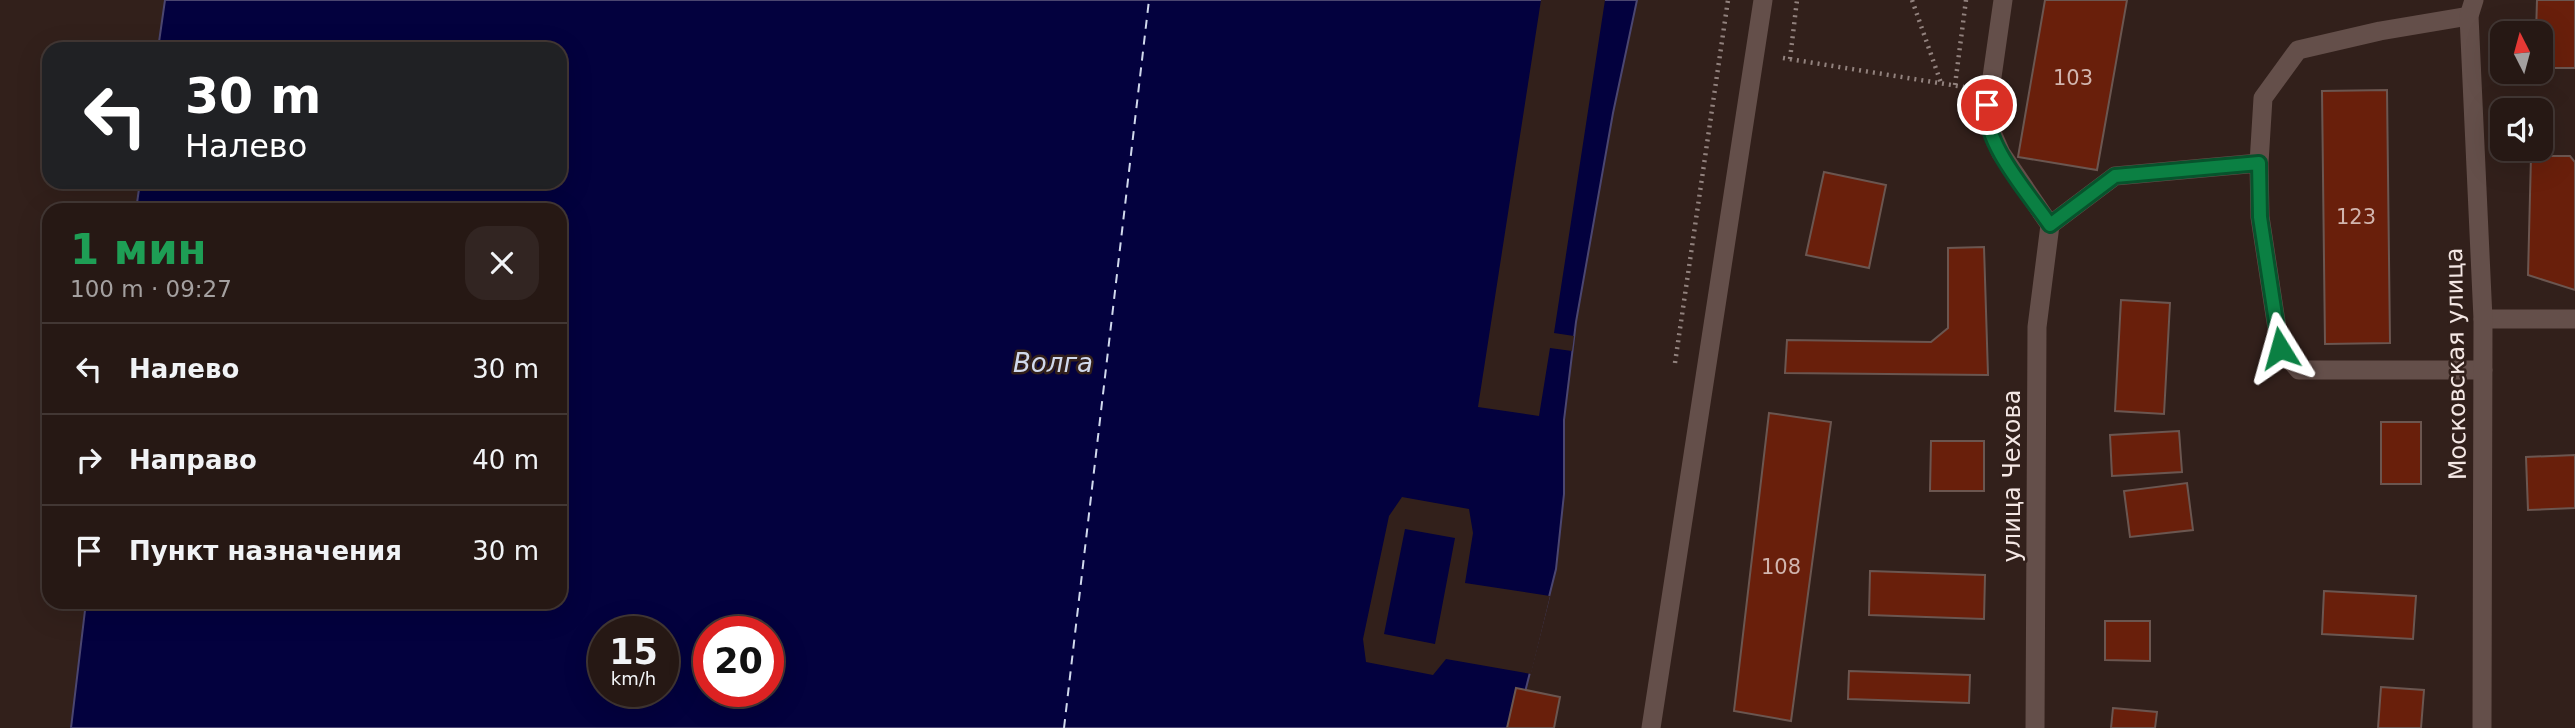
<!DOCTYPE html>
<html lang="ru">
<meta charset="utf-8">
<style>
:root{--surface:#261814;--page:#322522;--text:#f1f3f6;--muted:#a4a0a0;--line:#423734}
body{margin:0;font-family:"DejaVu Sans",sans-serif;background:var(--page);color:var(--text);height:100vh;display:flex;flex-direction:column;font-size:26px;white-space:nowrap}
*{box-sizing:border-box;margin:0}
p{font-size:23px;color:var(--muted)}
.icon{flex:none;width:38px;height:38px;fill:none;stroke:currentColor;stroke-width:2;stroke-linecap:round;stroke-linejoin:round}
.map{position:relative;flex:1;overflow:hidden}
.sheet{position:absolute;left:42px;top:203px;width:525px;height:406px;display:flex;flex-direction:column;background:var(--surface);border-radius:21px;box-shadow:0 7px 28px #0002,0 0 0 2px var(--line)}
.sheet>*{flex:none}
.top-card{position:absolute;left:42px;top:42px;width:525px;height:147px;border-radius:21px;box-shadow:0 7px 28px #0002,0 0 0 2px var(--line);background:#202124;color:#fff;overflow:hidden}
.needle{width:46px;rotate:354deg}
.fabs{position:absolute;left:2490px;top:21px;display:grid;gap:14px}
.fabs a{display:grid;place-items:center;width:63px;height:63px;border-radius:14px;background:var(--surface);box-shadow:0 7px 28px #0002,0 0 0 2px var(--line);font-size:35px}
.speed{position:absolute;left:588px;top:616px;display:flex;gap:14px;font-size:35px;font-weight:700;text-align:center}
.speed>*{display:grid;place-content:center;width:91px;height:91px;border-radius:50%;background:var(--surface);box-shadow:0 7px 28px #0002,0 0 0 2px var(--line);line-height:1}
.speed small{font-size:18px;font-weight:400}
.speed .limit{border:10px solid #d22;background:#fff;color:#111}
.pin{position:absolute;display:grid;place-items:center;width:60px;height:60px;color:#fff;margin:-30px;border:4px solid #fff;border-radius:50%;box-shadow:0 2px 7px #0007}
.me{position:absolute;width:77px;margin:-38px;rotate:352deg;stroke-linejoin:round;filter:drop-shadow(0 0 5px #0008)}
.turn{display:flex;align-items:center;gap:24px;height:147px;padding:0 28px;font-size:32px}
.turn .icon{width:91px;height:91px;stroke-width:2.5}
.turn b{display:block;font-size:49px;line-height:60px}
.round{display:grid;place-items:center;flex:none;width:74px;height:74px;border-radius:21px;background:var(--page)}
.headline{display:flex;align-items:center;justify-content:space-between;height:119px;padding:0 28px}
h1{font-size:42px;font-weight:600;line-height:52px;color:#1e9e55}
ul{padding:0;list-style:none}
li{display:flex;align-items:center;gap:21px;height:91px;padding:0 28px;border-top:2px solid var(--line)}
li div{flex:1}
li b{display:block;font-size:26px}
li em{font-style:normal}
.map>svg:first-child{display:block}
</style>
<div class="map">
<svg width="2575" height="728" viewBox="0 0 2575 728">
<rect width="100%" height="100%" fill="#32201b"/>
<path fill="#03013e" stroke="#4b4670" stroke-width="2" fill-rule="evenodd" d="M 165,0 L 1637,0 L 1613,113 L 1576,322 L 1564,420 L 1564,494 L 1556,569 L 1516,728 L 71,728 L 86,602 L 560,602 L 560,210 L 136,210 L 140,182 L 560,182 L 560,49 L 158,49 ZM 604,632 L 663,632 L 663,691 L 604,691 ZM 709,632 L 768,632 L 768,691 L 709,691 Z"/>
<path fill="#32201b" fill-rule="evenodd" d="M 1541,0 L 1605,0 L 1554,333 L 1574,336 L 1572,351 L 1550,348 L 1539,416 L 1478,407 Z
M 1402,497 L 1469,509 L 1473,533 L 1465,583 L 1550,596 L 1531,674 L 1446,659 L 1433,675 L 1366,662 L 1363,639 L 1389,516 ZM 1405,529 L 1455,538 L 1435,644 L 1384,634 Z"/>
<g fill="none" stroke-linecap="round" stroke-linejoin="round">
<path stroke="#d1d9ec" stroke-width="2" stroke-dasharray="9 7" stroke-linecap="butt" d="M 1064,728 L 1149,0"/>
</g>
<path fill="#691f0b" stroke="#6b5650" stroke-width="2" d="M 2045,0 L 2127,0 L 2097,170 L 2018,157 Z
M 2537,0 L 2575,0 L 2575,68 L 2541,68 L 2541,33 L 2536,33 Z
M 2387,90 L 2390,343 L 2325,344 L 2322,91 Z
M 2531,156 L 2570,156 L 2575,162 L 2575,290 L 2528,275 Z
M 1824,172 L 1886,185 L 1869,268 L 1806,255 Z
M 1984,247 L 1988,375 L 1785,373 L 1787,340 L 1931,342 L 1948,328 L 1948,248 Z
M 2121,300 L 2170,303 L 2164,414 L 2115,411 Z
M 1769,413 L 1831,422 L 1791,721 L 1734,711 Z
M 2381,422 L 2421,422 L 2421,484 L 2381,484 Z
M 2179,431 L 2182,472 L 2112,476 L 2110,435 Z
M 1931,441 L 1984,441 L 1984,491 L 1930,491 Z
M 2575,455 L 2575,508 L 2528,510 L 2526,457 Z
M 2187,483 L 2193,530 L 2130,537 L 2124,491 Z
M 1870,571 L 1985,575 L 1984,619 L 1869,615 Z
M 2324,591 L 2416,596 L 2413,639 L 2322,634 Z
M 2105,621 L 2150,621 L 2150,661 L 2105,660 Z
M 1849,671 L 1970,675 L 1969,703 L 1848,699 Z
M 2381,687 L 2424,690 L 2421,728 L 2378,728 Z
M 1516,688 L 1560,697 L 1554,728 L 1507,728 Z
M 2113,708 L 2157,712 L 2155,728 L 2111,728 Z"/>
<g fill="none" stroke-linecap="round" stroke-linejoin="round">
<path stroke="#92827e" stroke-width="4.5" stroke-dasharray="2 5" stroke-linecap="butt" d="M 1912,0 L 1941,83
M 1783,58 L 1964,87
M 1790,59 L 1797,0
M 1955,85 L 1966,0
M 1675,363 L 1728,0"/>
<path stroke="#644f4a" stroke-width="19" d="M 2003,0 L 1986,119 L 2001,153 L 2050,225 L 2115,176 L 2259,163 L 2263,98 L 2298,50 L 2380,31 L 2469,16
M 2259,163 L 2260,217 L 2280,348 L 2299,370 L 2483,370
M 2483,319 L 2575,319"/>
<path stroke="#644f4a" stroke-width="19" d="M 2474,0 L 2469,16 L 2483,319 L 2482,728
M 1651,728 L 1763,0
M 2035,728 L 2037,327 L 2050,225"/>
</g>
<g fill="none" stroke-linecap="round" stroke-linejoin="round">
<g stroke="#07532c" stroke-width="18">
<path id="route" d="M 1987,105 C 1982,142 2029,194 2050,225 L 2115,176 L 2259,163 L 2260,217 L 2280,348"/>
</g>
<use href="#route" stroke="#0b8043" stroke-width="12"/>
</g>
<g text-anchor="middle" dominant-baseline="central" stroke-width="5" stroke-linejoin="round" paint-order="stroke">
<g font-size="21" fill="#d1b5ae">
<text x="2073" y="78">103</text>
<text x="2356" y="217">123</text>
<text x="1781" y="567">108</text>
</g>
<g font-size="24" fill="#f4e7e4" stroke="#32201b">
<text transform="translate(2456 364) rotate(-91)">Московская улица</text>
<text transform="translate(2012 476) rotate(-90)">улица Чехова</text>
</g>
<g font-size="26" font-style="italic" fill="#d1d9ec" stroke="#32201b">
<text x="1053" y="363">Волга</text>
</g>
</g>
</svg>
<div class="fabs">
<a><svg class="needle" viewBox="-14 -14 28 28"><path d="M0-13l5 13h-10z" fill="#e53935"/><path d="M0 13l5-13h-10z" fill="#a4a0a0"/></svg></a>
<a><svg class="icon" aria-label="sound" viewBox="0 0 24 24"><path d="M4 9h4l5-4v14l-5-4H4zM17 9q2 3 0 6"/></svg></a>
</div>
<div class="speed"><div>15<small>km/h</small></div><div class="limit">20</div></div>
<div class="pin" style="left:1987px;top:105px;background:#d93025"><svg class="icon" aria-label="arrive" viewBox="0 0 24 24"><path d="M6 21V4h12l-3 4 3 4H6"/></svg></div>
<svg class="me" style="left:2280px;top:348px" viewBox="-20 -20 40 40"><path d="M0-17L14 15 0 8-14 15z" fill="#0b8043" stroke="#fff" stroke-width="4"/></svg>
<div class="top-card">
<div class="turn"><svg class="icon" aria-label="left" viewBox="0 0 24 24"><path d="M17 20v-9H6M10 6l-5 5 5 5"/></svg><div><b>30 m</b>Налево</div></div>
</div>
<section class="sheet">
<div class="headline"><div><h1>1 мин</h1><p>100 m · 09:27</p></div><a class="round"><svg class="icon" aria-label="close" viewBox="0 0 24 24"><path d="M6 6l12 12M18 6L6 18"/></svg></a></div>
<ul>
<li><svg class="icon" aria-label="left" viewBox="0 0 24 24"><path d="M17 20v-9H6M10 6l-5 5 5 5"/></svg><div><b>Налево</b></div><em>30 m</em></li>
<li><svg class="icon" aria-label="right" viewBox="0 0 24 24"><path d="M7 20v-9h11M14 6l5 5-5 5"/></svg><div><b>Направо</b></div><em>40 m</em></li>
<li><svg class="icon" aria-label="arrive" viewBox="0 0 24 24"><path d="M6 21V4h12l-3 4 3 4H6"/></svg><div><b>Пункт назначения</b></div><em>30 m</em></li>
</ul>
</section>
</div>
